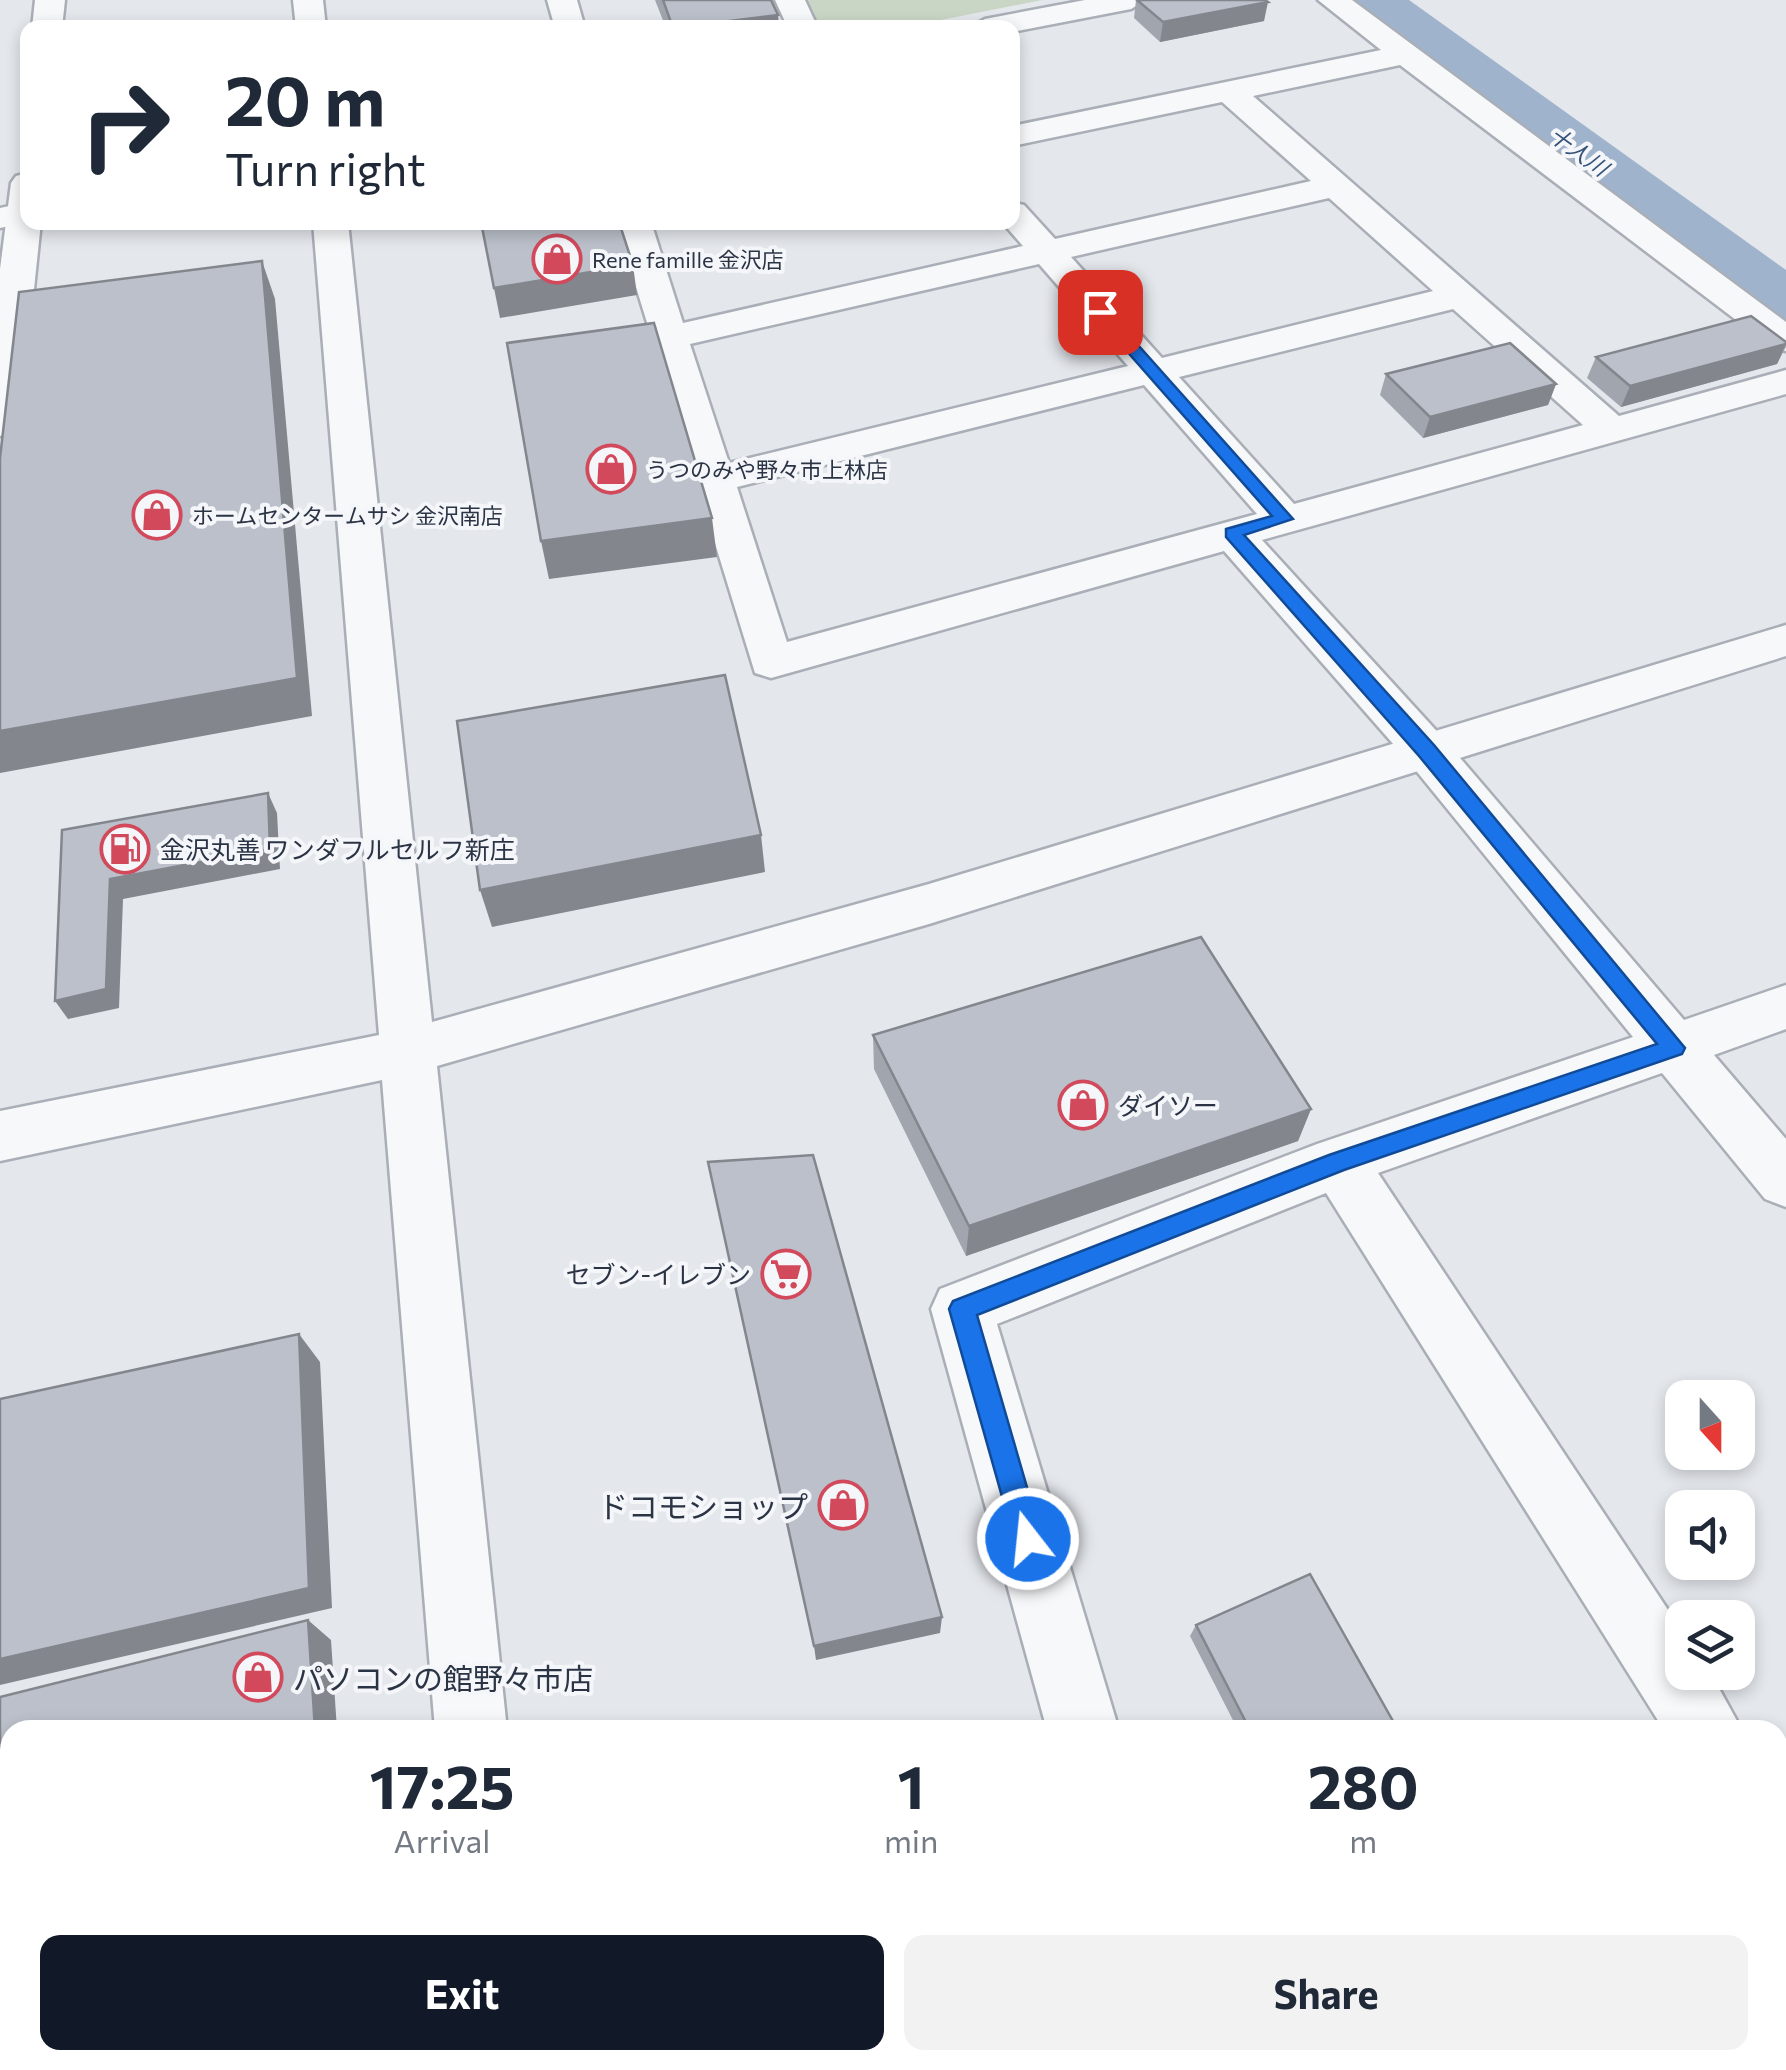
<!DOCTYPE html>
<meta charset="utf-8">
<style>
:root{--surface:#fff;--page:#f2f2f3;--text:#1f2937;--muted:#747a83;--accent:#111827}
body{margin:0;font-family:Commissioner,"Noto Sans JP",sans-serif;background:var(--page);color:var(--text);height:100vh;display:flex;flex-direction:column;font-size:38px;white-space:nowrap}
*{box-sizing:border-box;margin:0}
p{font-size:32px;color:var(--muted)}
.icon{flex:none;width:55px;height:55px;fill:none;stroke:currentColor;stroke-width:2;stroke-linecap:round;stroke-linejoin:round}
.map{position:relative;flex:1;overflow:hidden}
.details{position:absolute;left:0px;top:1720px;width:1788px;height:350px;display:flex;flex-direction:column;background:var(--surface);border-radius:30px 30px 0 0;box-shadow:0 5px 15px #0003}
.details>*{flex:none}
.top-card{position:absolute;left:20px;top:20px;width:1000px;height:210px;border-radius:20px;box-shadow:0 5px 15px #0003;background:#fff;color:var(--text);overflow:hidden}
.needle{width:65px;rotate:159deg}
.controls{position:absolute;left:1665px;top:1380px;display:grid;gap:20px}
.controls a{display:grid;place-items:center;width:90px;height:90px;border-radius:20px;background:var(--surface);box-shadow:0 5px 15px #0003;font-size:50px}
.pin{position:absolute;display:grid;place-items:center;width:85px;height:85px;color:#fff;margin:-42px;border-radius:20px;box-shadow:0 5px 15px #0006}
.me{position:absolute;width:110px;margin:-55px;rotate:344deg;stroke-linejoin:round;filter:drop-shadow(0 0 8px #0008)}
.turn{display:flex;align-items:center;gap:35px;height:210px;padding:0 40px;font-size:45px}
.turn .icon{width:130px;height:130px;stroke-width:2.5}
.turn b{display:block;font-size:70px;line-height:85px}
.eta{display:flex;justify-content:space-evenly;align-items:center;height:170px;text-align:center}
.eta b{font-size:60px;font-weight:700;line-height:70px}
.primary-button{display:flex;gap:20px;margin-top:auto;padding:20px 40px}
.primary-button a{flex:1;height:115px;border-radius:20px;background:var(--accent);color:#fff;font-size:40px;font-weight:700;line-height:115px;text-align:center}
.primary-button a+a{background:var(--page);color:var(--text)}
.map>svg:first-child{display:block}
</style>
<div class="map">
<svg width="1786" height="2070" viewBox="0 0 1786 2070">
<rect width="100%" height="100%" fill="#e4e7ec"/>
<path fill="#c9d6c5" d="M 804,0 L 1042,0 L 900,28 L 818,27 Z"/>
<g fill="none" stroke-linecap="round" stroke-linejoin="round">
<path fill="#9fb4cc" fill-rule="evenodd" d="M 1346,0 L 1409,0 L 1786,270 L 1786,323 L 1762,317 L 1354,12 Z"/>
<g stroke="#a9aeb7" stroke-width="5">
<path id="minor" d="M 35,0 L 65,0 L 62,28 L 32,28 Z
M 775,0 L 805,0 L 818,28 L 788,28 Z
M 1318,0 L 1352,0 L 1786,322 L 1786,351 L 1773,348 L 1400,65 L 1253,96 L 1619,416 L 1786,370 L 1786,394 L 1262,540 L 1443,738 L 1684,1020 L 1786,985 L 1786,1029 L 1714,1055 L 1786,1139 L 1786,1207 L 1765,1199 L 1662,1073 L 1378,1173 L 1682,1631 L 1682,1672 L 1710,1672 L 1742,1730 L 1664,1730 L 1326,1193 L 997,1324 L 1119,1730 L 1047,1730 L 931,1309 L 940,1289 L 1317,1144 L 1633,1037 L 1409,762 L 1224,551 L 771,678 L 755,673 L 616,222 L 651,222 L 683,323 L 1023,246 L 1002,222 L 1012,222 L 1012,202 L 1024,205 L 1055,239 L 1311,181 L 1222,102 L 1012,146 L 1012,126 L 1381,50 ZM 1329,198 L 1433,291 L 1162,358 L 1071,257 ZM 1039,264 L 1128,366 L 729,463 L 690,344 ZM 1453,309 L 1583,425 L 1294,504 L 1179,377 ZM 1144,385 L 1257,514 L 787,642 L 737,487 Z
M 28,173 L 28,222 L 41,222 L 20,424 L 14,432 L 0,436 L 0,269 L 11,183 L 16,176 Z
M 1778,1804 L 1786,1807 L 1786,1892 L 1778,1888 Z
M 1137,2060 L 1217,2060 L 1220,2070 L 1140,2070 Z"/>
</g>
<g stroke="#a9aeb7" stroke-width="5">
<path id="tertiary" d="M 293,0 L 323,0 L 326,28 L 296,28 Z
M 547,0 L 577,0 L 585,28 L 555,28 Z
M 1085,0 L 1146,0 L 1131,9 L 1012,32 L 1012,28 L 970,28 L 985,19 Z
M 28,202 L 28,222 L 0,228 L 0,208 Z
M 313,222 L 348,222 L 432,1022 L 929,884 L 1786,625 L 1786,656 L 929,924 L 437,1066 L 507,1730 L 435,1730 L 382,1080 L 0,1161 L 0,1111 L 379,1035 Z
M 462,2060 L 542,2060 L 543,2070 L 463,2070 Z"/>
</g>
<use href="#minor" fill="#f7f8fa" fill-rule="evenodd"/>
<use href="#tertiary" fill="#f7f8fa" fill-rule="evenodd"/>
</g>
<path fill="#a1a5ae" d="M 655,0 L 771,0 L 778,15 L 779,28 L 666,28 Z
M 1136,0 L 1265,0 L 1264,21 L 1160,42 L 1134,18 Z
M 1786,342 L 1786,347 L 1777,364 L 1621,407 L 1587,378 L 1596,357 Z
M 1386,374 L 1556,384 L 1548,405 L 1423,438 L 1380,395 Z
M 873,1035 L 1311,1109 L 1298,1141 L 966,1256 L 874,1069 Z
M 1196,1625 L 1398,1730 L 1238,1730 L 1190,1636 Z"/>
<path fill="#83868d" d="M 1268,2 L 1264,21 L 1160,42 L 1163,22 Z
M 778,15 L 779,28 L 675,28 Z
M 262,261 L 275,299 L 312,716 L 0,773 L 0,731 Z
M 633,265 L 637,295 L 500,318 L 494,288 Z
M 1786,344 L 1777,364 L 1621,407 L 1630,386 Z
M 1556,384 L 1548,405 L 1423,438 L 1430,417 Z
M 712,518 L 717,557 L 549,579 L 541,541 Z
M 268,793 L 277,813 L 280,869 L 123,899 L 119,1008 L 68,1019 L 55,1001 L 110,879 Z
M 761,835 L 765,872 L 492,927 L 480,890 Z
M 1311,1109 L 1298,1141 L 966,1256 L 969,1226 Z
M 299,1334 L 320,1362 L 332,1608 L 0,1685 L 0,1659 Z
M 942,1617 L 940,1633 L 816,1660 L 814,1646 Z
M 308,1620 L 331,1640 L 337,1730 L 315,1730 Z
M 10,1983 L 10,1996 L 0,1995 L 0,1985 Z"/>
<path fill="#bbc0ca" stroke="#83868d" stroke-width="2.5" d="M 663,0 L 771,0 L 778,15 L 673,28 Z
M 1137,0 L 1265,0 L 1268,2 L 1163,22 Z
M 481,222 L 619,222 L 633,265 L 494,288 Z
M 262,261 L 297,678 L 0,731 L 0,458 L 19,292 Z
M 1751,316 L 1786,342 L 1786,344 L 1630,386 L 1596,357 Z
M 654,323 L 712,518 L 541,541 L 507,343 Z
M 1510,343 L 1556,384 L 1430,417 L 1386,374 Z
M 725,675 L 761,835 L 480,890 L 457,721 Z
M 268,793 L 270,849 L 110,879 L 106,989 L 55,1001 L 62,830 Z
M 1201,937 L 1311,1109 L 969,1226 L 873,1035 Z
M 813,1155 L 942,1617 L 814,1646 L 708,1162 Z
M 299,1334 L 309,1588 L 0,1659 L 0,1399 Z
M 1310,1574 L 1398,1730 L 1250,1730 L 1196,1625 Z
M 308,1620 L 315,1730 L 10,1730 L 10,1983 L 0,1985 L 0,1697 Z
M 616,2060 L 1096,2060 L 1098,2070 L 617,2070 Z"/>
<path fill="#1a73e8" stroke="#114b97" stroke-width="2.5" d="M 1095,308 L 1105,308 L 1293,519 L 1244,535 L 1434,745 L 1685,1048 L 1682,1054 L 1344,1170 L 977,1315 L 1042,1539 L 1038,1549 L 1028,1553 L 1018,1549 L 1014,1539 L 949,1309 L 953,1301 L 1329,1155 L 1657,1044 L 1419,756 L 1226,537 L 1226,529 L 1272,516 L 1095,315 Z"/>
<defs>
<g id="shop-ring" transform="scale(2.5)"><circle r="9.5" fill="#f4f6f9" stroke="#d1495b" stroke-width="1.5"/><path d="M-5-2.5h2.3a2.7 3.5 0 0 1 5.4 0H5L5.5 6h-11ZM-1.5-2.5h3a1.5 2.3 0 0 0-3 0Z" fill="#d1495b"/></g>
<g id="fuel-ring" transform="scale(2.5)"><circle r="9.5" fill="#f4f6f9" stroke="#d1495b" stroke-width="1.5"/><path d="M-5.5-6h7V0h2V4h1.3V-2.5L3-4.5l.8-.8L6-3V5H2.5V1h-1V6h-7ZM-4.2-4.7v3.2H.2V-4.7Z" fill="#d1495b"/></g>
<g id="supermarket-ring" transform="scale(2.5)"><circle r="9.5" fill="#f4f6f9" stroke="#d1495b" stroke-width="1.5"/><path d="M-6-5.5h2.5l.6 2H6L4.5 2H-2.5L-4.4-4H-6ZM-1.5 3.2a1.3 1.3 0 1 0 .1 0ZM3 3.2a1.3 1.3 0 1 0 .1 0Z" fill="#d1495b"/></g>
</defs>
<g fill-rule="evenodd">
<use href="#shop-ring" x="557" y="259"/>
<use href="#shop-ring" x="611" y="469"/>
<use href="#shop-ring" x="157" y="515"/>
<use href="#fuel-ring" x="125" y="849"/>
<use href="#shop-ring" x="1083" y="1105"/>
<use href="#supermarket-ring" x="786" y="1274"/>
<use href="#shop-ring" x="843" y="1505"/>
<use href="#shop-ring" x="258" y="1677"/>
</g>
<g text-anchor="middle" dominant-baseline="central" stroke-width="8" stroke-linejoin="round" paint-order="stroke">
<g font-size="22" font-style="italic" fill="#34527a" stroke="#f4f6f9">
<text transform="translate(1579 151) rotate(36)">十人川</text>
</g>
<g font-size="22" fill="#2b3445" stroke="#f4f6f9" text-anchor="start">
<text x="592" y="259">Rene famille 金沢店</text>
<text x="646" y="469">うつのみや野々市上林店</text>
<text x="192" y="515">ホームセンタームサシ 金沢南店</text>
</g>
<g font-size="25" fill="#2b3445" stroke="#f4f6f9" text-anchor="start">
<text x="160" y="849">金沢丸善 ワンダフルセルフ新庄</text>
<text x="1118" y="1105">ダイソー</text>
<text x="751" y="1274" text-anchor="end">セブン-イレブン</text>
</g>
<g font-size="30" fill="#2b3445" stroke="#f4f6f9" text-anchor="end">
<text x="808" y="1505">ドコモショップ</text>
<text x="293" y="1677" text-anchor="start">パソコンの館野々市店</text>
</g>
</g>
</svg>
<div class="controls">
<a><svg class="needle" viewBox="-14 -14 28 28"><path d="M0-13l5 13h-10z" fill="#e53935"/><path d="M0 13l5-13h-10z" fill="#747a83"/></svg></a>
<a><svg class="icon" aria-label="sound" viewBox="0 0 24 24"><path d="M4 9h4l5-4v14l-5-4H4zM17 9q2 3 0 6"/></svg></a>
<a><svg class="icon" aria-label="layers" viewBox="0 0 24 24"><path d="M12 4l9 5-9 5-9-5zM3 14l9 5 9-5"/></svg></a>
</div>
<div class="pin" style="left:1100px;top:312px;background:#d93025"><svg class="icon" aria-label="arrive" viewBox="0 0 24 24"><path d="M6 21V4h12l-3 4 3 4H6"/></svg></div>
<svg class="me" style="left:1028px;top:1539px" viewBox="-20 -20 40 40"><circle r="17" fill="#1a73e8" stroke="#fff" stroke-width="3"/><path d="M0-11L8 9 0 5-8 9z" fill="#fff"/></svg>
<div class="top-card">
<div class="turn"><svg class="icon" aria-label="right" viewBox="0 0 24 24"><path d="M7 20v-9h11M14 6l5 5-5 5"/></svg><div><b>20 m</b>Turn right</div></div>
</div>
<section class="details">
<div class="eta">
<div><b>17:25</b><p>Arrival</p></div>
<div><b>1</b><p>min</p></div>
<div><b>280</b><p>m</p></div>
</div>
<div class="primary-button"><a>Exit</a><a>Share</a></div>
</section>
</div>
